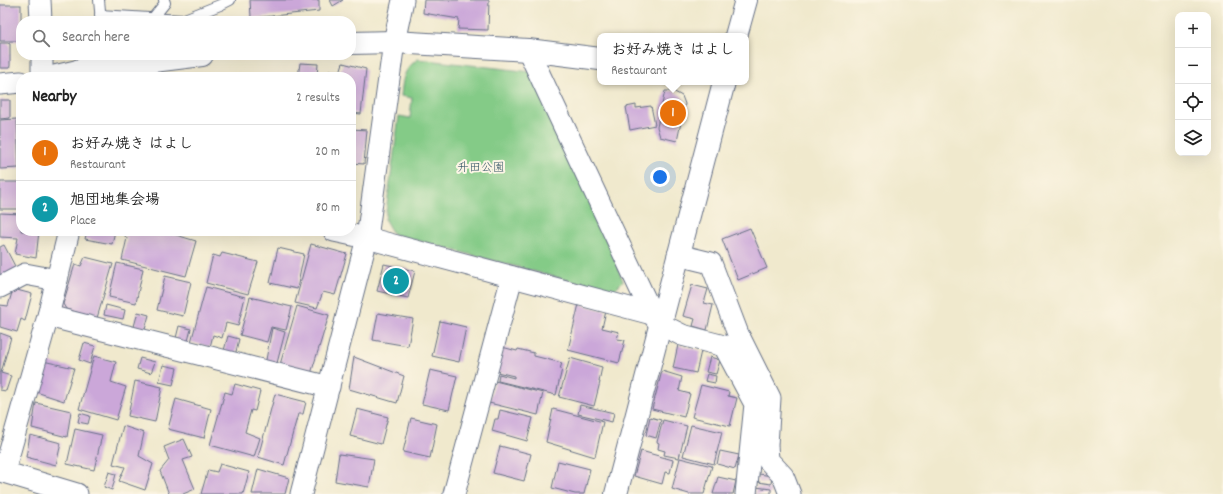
<!DOCTYPE html>
<meta charset="utf-8">
<style>
body{margin:0;font-family:Dekko,"Klee One",sans-serif;background:#f2f2f2;color:#222}
.controls{position:absolute;right:12px;top:12px;display:grid;overflow:hidden;border-radius:8px;box-shadow:0 4px 16px #0002}
.controls button{width:36px;height:36px;display:grid;place-items:center;padding:0;border:0;border-bottom:1px solid #e0e0e0;background:#fff;color:#222;font:20px sans-serif}
.you{position:absolute;left:660px;top:177px;width:14px;height:14px;margin:-10px;border:3px solid #fff;border-radius:50%;background:#1a73e8;box-shadow:0 0 0 6px #1a73e833}
.badge{display:grid;place-items:center;width:26px;height:26px;border-radius:50%;background:#d1495b;color:#fff;font-size:13px;font-weight:700}
.pin{position:absolute;translate:-50% -50%;border:2px solid #fff;box-shadow:0 1px 4px #0006}
.popup{position:absolute;left:597px;top:33px;width:152px;height:52px;box-sizing:border-box;display:grid;place-content:center;border-radius:8px;background:#fff;filter:drop-shadow(0 1px 3px #0005);font-size:13px;white-space:nowrap;color:#767676}
.popup b{font-size:15px;color:#222}
.popup::after{content:'';position:absolute;left:50%;top:100%;margin-left:-8px;border:8px solid transparent;border-top-color:#fff}
.list{margin:0;padding:0;list-style:none}
h2{display:flex;justify-content:space-between;align-items:center;height:52px;margin:0;padding:0 16px;font-size:17px}
h2 small{font-size:13px;font-weight:400;color:#767676}
.list li{display:grid;grid-template-columns:26px 1fr auto;gap:12px;align-items:center;box-sizing:border-box;height:56px;padding:0 16px;border-top:1px solid #e0e0e0}
.list b{display:block;font-size:15px;white-space:nowrap}
.list p{margin:0;font-size:13px;white-space:nowrap;color:#767676}
.list em{font-size:13px;font-style:normal;color:#767676}
.icon{flex:none;width:22px;height:22px;fill:none;stroke:currentColor;stroke-width:2;stroke-linecap:round;stroke-linejoin:round}
.map{position:relative;flex:none;width:1223px;height:494px;overflow:hidden}
.search{position:absolute;background:#fff;box-shadow:0 4px 16px #0002;left:16px;top:16px;width:340px;height:44px;display:flex;align-items:center;gap:10px;box-sizing:border-box;padding:0 14px;border-radius:16px;color:#767676;font-size:15px}
.panel{position:absolute;background:#fff;box-shadow:0 4px 16px #0002;left:16px;top:72px;width:340px;height:164px;border-radius:16px}
.map>svg:first-child{display:block}
</style>
<div class="map">
<svg width="1223" height="494" viewBox="0 0 1223 494">
<rect width="100%" height="100%" fill="#fcf5e5"/>
<filter id="ink" filterUnits="userSpaceOnUse"><feTurbulence type="fractalNoise" baseFrequency=".025" numOctaves="2"/><feDisplacementMap in="SourceGraphic" scale="8" xChannelSelector="R" yChannelSelector="G"/><feConvolveMatrix kernelMatrix="1 2 1 2 8 2 1 2 1" color-interpolation-filters="sRGB"/></filter>
<filter id="wash" filterUnits="userSpaceOnUse"><feTurbulence type="fractalNoise" baseFrequency=".012" numOctaves="4" result="noise"/><feDisplacementMap in="SourceGraphic" scale="16" xChannelSelector="R" yChannelSelector="G"/><feGaussianBlur stdDeviation="0.9" result="paint"/><feColorMatrix in="noise" values="0 0 0 0 0 0 0 0 0 0 0 0 0 0 0 0 0 1.4 0 .05"/><feComposite in="paint" operator="in"/></filter>
<g filter="url(#wash)">
<rect width="100%" height="100%" fill="#f0e9cd"/>
<path fill="#84cb87" stroke="#507d72" d="M418,59L532,72L613,255L623,281L612,292L393,234L385,220L399,116L410,118L412,98L401,96C403,78 403,70 418,59Z"/>
<g id="blocks">
<g fill="#cba7d9">
<path d="M250,0H319V11L253,18L251,16Z"/>
<path d="M330,0H343L333,6Z"/>
<path d="M424,0H489L488,30L458,29L459,19L423,13Z"/>
<rect x="0" y="5" width="21" height="36"/>
<path d="M0,43H8L10,44V66L9,68H0Z"/>
<path d="M300,63L318,64L317,77H298Z"/>
<path d="M343,63L366,69L361,114L351,113V77H329V71L340,72Z"/>
<path d="M212,74V77H195V75Z"/>
<path d="M665,91H673L682,96L685,104L677,141L660,137L657,127Z"/>
<path d="M0,100H10V118L0,119Z"/>
<path d="M636,105V108L651,106L655,125L630,130L626,107Z"/>
<path d="M17,119L19,168L0,169V120Z"/>
<path d="M351,129L367,130L364,164L351,163Z"/>
<rect x="0" y="182" width="21" height="27"/>
<path d="M0,213L21,214V231H39L36,258L15,254L18,238L0,237Z"/>
<path d="M750,228L767,268L738,280L722,239Z"/>
<path d="M87,231H115L112,244L85,239Z"/>
<path d="M127,231H166V232L196,241L186,276L122,260L127,238L125,237Z"/>
<path d="M311,244L347,254L335,295L323,292L317,308L295,303Z"/>
<path d="M4,245L17,270L0,280V247Z"/>
<path d="M278,248L304,254L297,289L270,283Z"/>
<path d="M222,253L258,262L248,294L206,283L213,255L220,257Z"/>
<path d="M85,257L113,264L97,318L66,309L63,304L75,264L81,266Z"/>
<path d="M117,263L143,269L136,303L109,297Z"/>
<path d="M384,264L415,271L408,298L377,291Z"/>
<path d="M165,276L191,282L183,316L157,310Z"/>
<path d="M692,285L708,289L704,303L713,305L707,330L693,326L695,319L683,316Z"/>
<path d="M206,287L245,297L238,326L226,323L222,338L213,335L210,347L191,342Z"/>
<path d="M13,289L32,294L25,321L21,319L17,332L0,327V305L8,306Z"/>
<path d="M250,297L292,307L286,330L271,327L267,342L240,335Z"/>
<path d="M579,304L606,311L602,328L619,332L617,339L625,340L619,363L568,350Z"/>
<path d="M106,305L125,310L123,319L104,315Z"/>
<path d="M297,306L329,315L310,377L279,368Z"/>
<path d="M138,312L149,315L144,333L133,330Z"/>
<path d="M378,313L413,319L408,346L373,340Z"/>
<path d="M440,321L466,327L459,362L432,356Z"/>
<path d="M179,326L191,329L187,345L175,342Z"/>
<path d="M272,328L285,332L276,367L265,365Z"/>
<path d="M0,333L11,337L1,373L11,376L6,391L0,390Z"/>
<path d="M228,336L239,339L235,356L223,354Z"/>
<path d="M84,343L95,346L90,364L79,360Z"/>
<path d="M678,345L701,351L696,373L673,368Z"/>
<path d="M502,347L517,351L518,349L534,353V356L562,363L560,369H562L556,395L498,381L499,374L514,378V376L497,372Z"/>
<path d="M94,356L116,362L111,382L126,387L116,420L79,409Z"/>
<path d="M354,357L404,376L397,403L349,389Z"/>
<path d="M710,357L720,360L716,374L706,372Z"/>
<path d="M140,358L155,362L151,373L137,369Z"/>
<path d="M570,358L602,367L599,382H600L594,406L559,397Z"/>
<path d="M43,361L74,368L64,401L36,392Z"/>
<path d="M163,365L177,368L173,385L159,382Z"/>
<path d="M430,370L457,376L449,410L422,404Z"/>
<path d="M662,371L682,377L679,391L690,394L684,417L652,409Z"/>
<path d="M707,374L716,376L715,383L705,381Z"/>
<path d="M135,381L162,387L155,422L128,416Z"/>
<path d="M495,381L543,393L538,415L489,403Z"/>
<path d="M235,384L260,391L255,411L251,410L245,432L260,438L254,457L210,445L225,392L232,394Z"/>
<path d="M701,385L729,392L728,396L737,398L730,426L692,417Z"/>
<path d="M275,394L306,402L303,414H298L284,465L258,457Z"/>
<path d="M176,399L211,409L204,438L168,429Z"/>
<path d="M36,403L71,411L67,437L32,428Z"/>
<path d="M580,405L614,413L612,422L578,414Z"/>
<path d="M357,409L388,417L381,444L350,436Z"/>
<path d="M553,409L603,422L595,457L546,442Z"/>
<path d="M500,410L533,418L527,441L492,431L495,419H498Z"/>
<path d="M80,413L90,416L88,424L78,422Z"/>
<path d="M650,417L661,420L656,438L646,435Z"/>
<path d="M411,418L437,424L430,458L403,452Z"/>
<path d="M663,420L687,426L679,458L664,455L665,451L658,449L659,443L657,442Z"/>
<path d="M691,425L722,432L714,464L683,456Z"/>
<path d="M123,426L144,433L139,456L153,464L145,490L119,481L125,467L113,464Z"/>
<path d="M75,429L102,435L94,470L67,464Z"/>
<path d="M30,435L61,443L56,465L26,457Z"/>
<path d="M184,439L192,457L183,460L195,489L183,494H169L160,471L169,460L164,447Z"/>
<path d="M500,446L531,454L524,481L493,473Z"/>
<path d="M641,451L673,460L670,473L665,472L662,484L634,476Z"/>
<path d="M720,451L739,455L735,469L717,464Z"/>
<path d="M339,454L374,459L369,487L335,481Z"/>
<path d="M680,458L712,466L704,494H689L672,489Z"/>
<path d="M558,461L590,469L584,494H575L552,488Z"/>
<path d="M220,464L249,472L243,494H201L208,470L217,472Z"/>
<path d="M258,469L289,478L285,494H252Z"/>
<path d="M109,472L116,474L112,490L104,487Z"/>
<path d="M759,474L772,476L771,484L758,482Z"/>
<path d="M718,477L736,481L733,494H713Z"/>
<path d="M756,487L771,489V494H755Z"/>
</g>
</g>
</g>
<g filter="url(#ink)">
<use href="#blocks" fill-opacity="0" stroke="#667085" stroke-width="1"/>
<g fill="none" stroke-linecap="round" stroke-linejoin="round">
<defs>
<g id="lane">
<path d="M99,0L101,21"/>
<path d="M100,15L182,20L220,5L230,0"/>
<path d="M153,18L165,3L164,0"/>
</g>
<g id="street">
<path d="M40,0L41,21"/>
<path d="M528,50L652,314"/>
<path d="M42,55V77"/>
<path d="M50,77L80,70V77"/>
<path d="M0,84L21,82"/>
<path d="M334,231L367,238L652,314L660,324L682,335L724,346L755,404L746,494"/>
<path d="M678,255L711,263L738,334L770,398L767,445L768,460L783,476L790,494"/>
<path d="M0,287L25,274L57,280"/>
<path d="M48,316L329,387"/>
<path d="M0,471L77,494"/>
<path d="M4,472L48,316L69,231"/>
<path d="M301,494L367,238L394,42L403,0"/>
<path d="M454,494L512,277"/>
</g>
<g id="secondary">
<path d="M736,36L746,0"/>
<path d="M351,43L394,42L528,50L600,59"/>
<path d="M80,70L202,55"/>
<path d="M616,494L724,82"/>
</g>
</defs>
<use href="#lane" stroke="#667085" stroke-width="12"/>
<use href="#street" stroke="#667085" stroke-width="23"/>
<use href="#secondary" stroke="#667085" stroke-width="24"/>
<use href="#lane" stroke="#fff" stroke-width="10"/>
<use href="#street" stroke="#fff" stroke-width="21"/>
<use href="#secondary" stroke="#fff" stroke-width="22"/>
</g>
</g>
<g text-anchor="middle" dominant-baseline="central" stroke-width="4" stroke-linejoin="round" paint-order="stroke">
<g font-size="12" fill="#355668" stroke="#fcf5e5">
<text x="481" y="168">升田公園</text>
</g>
</g>
</svg>
<div class="controls">
<button>+</button>
<button>−</button>
<button><svg class="icon" aria-label="locate" viewBox="0 0 24 24"><circle cx="12" cy="12" r="6"/><path d="M12 2v4M12 18v4M2 12h4M18 12h4"/></svg></button>
<button><svg class="icon" aria-label="layers" viewBox="0 0 24 24"><path d="M12 4l9 5-9 5-9-5zM3 14l9 5 9-5"/></svg></button>
</div>
<div class="you"></div>
<div class="pin badge" style="left:673px;top:113px;background:#e8710a">1</div>
<div class="popup"><b>お好み焼き はよし</b>Restaurant</div>
<div class="pin badge" style="left:396px;top:281px;background:#0f9aa8">2</div>
<div class="search"><svg class="icon" aria-label="search" viewBox="0 0 24 24"><circle cx="10" cy="10" r="6"/><path d="M15 15l6 6"/></svg>Search here</div>
<section class="panel">
<h2>Nearby<small>2 results</small></h2>
<ul class="list">
<li><span class="badge" style="background:#e8710a">1</span><div><b>お好み焼き はよし</b><p>Restaurant</p></div><em>20 m</em></li>
<li><span class="badge" style="background:#0f9aa8">2</span><div><b>旭団地集会場</b><p>Place</p></div><em>80 m</em></li>
</ul>
</section>
</div>
